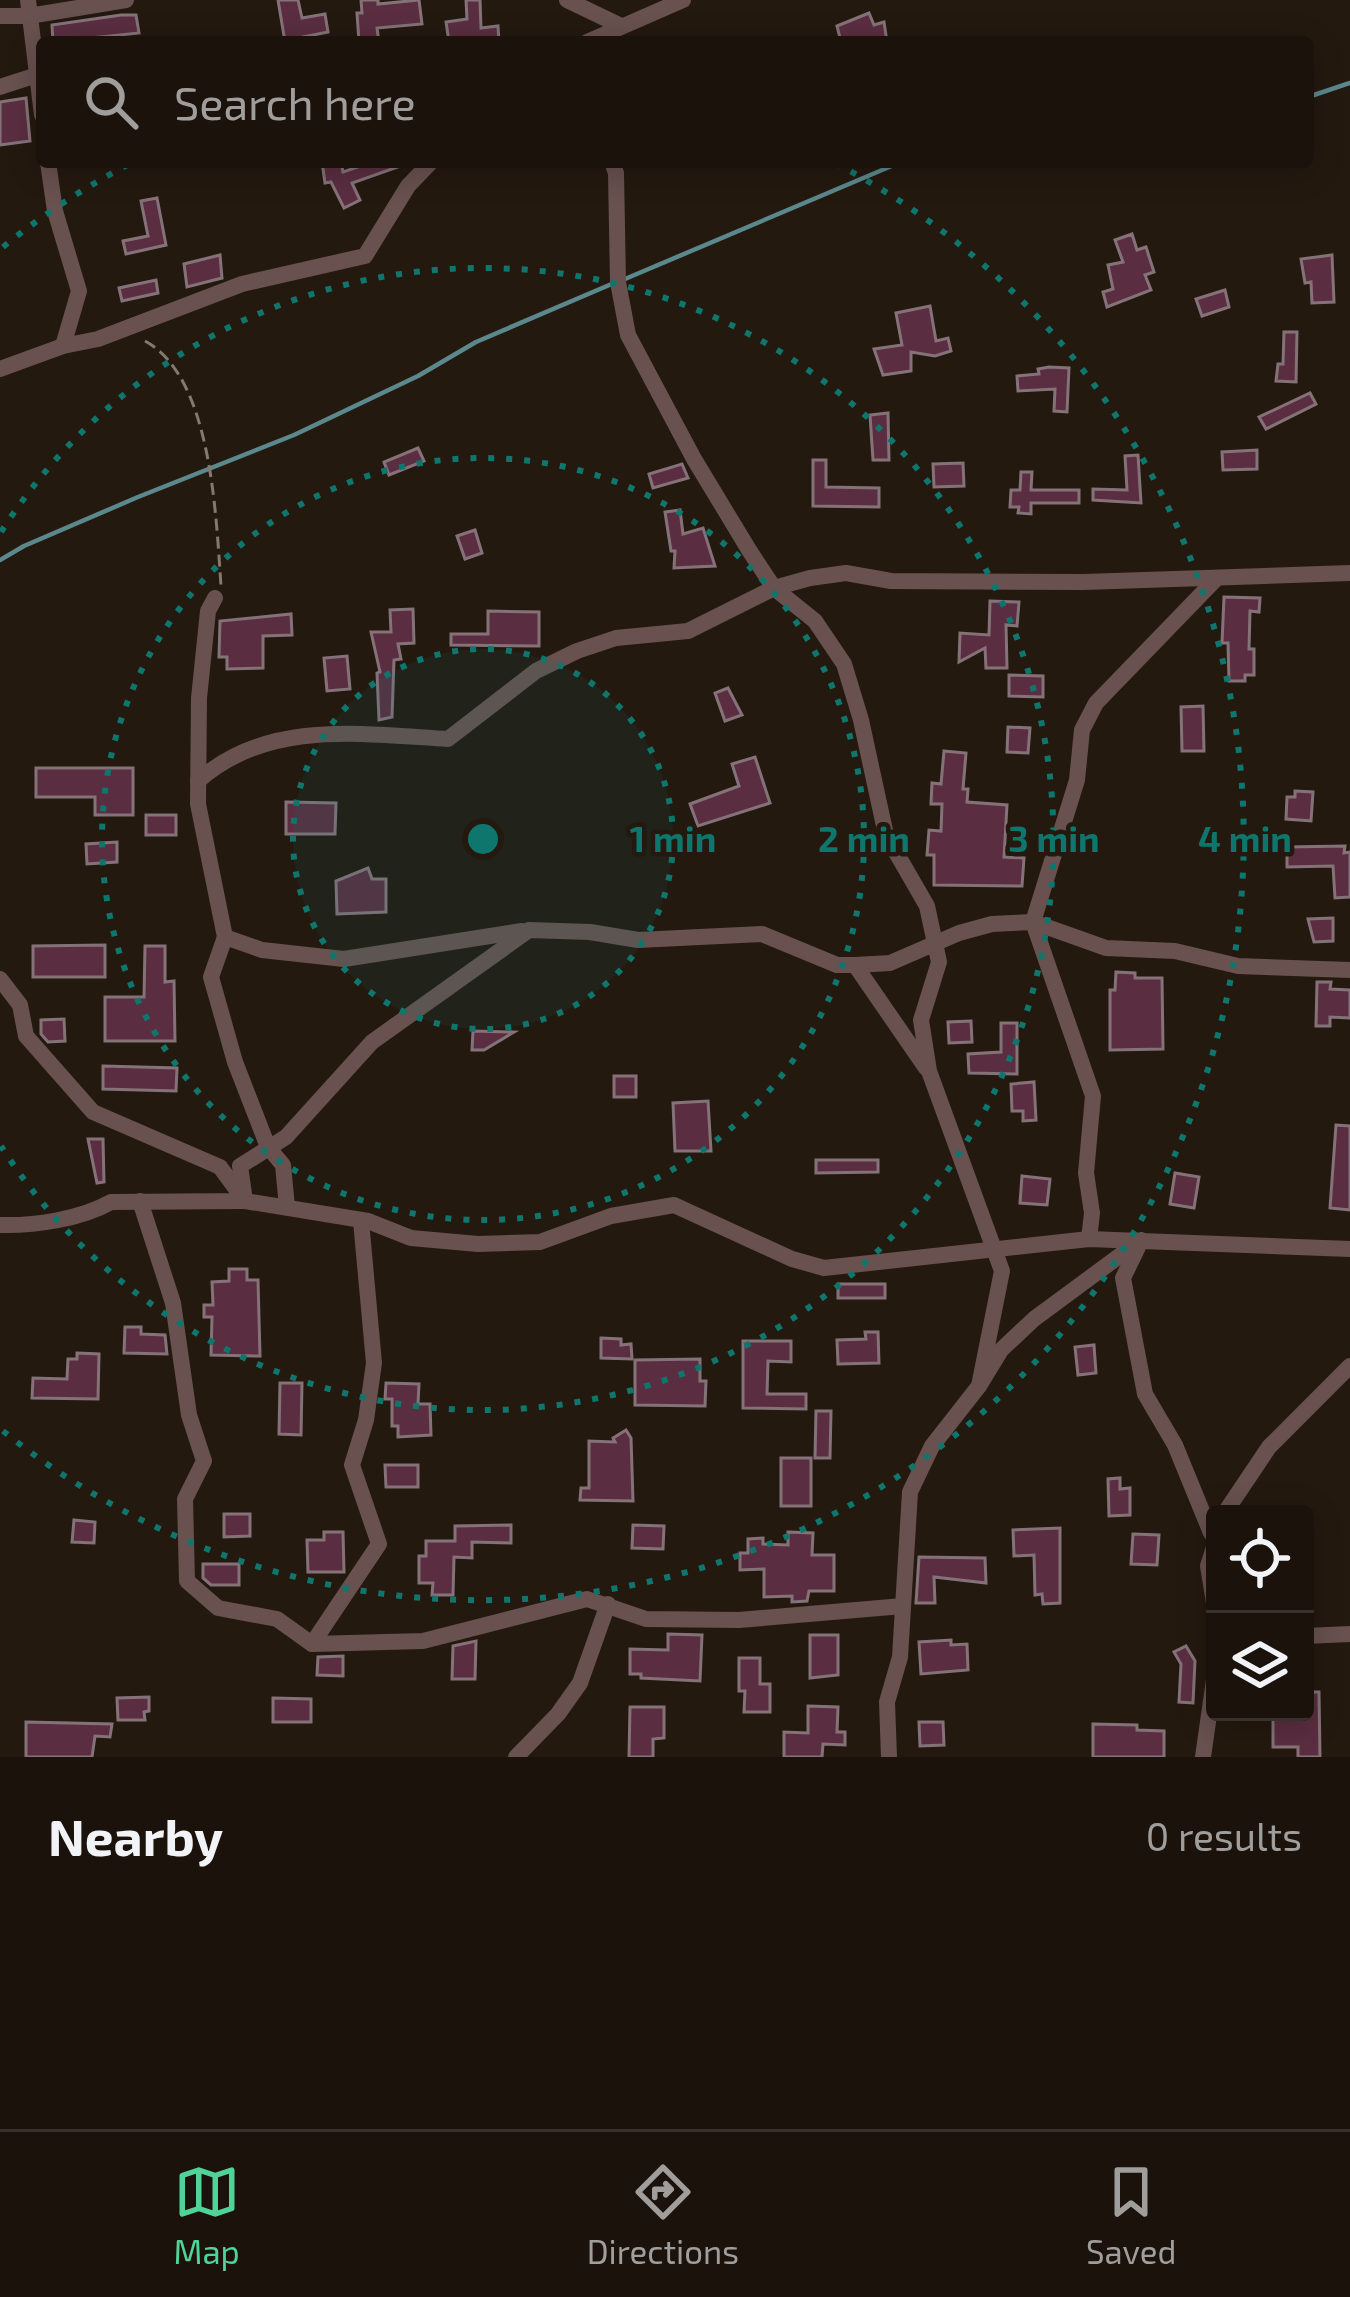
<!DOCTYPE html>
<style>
body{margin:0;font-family:"Exo 2",sans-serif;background:#241c14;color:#f1f3f6}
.controls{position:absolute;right:36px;bottom:36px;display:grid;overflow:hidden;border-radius:12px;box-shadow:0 6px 30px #0003}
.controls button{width:108px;height:108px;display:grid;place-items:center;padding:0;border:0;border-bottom:3px solid #39322c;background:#1b130b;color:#f1f3f6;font:60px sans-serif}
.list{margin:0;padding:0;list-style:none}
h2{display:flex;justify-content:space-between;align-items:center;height:156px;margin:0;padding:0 48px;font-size:51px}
h2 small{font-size:39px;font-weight:400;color:#a09e9d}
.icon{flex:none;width:66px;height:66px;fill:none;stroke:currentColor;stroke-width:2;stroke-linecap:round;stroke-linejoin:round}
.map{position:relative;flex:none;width:1350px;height:1757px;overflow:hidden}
.search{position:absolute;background:#1b130b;box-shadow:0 6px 30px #0003;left:36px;right:36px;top:36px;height:132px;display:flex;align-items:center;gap:30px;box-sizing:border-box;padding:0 42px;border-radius:12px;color:#a09e9d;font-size:45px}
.sheet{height:372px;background:#1b130b}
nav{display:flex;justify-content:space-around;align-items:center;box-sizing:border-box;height:168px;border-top:3px solid #39322c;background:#1b130b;font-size:33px;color:#a09e9d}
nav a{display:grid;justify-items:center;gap:6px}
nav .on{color:#50d398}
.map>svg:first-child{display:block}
</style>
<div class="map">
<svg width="1350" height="1757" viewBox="0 0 1350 1757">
<rect width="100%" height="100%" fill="#24190f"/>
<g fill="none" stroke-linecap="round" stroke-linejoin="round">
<g stroke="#5b888d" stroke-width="4.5">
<path d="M1308,97L1350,83"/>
<path d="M625,279L901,162"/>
<path d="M0,560L24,546L138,497L294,435L418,376L476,342L614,283"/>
</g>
</g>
<g fill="#5a2e40" stroke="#857279" stroke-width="3">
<path d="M278,0H298L302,18L325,14L328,32L303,37V42H285Z"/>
<path d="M361,0H378V4L419,0L422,24L377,28L379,42H359L357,13H362Z"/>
<path d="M466,0H480L481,28L498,26L499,42H449L446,22L467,19Z"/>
<path d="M869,13L874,25L884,22L887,42H841L837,26Z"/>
<path d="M121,15H136L139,33L53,42L52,25Z"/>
<path d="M26,98L30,141L0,145V102Z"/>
<path d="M322,162H341L343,172L372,162L406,164L352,183L360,200L344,208L331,182L325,183Z"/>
<path d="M157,198L166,245L126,254L123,241L148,236L141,201Z"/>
<path d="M1132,234L1137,250L1146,247L1154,272L1145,275L1151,290L1107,307L1103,292L1113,289L1108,265L1123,262L1115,240Z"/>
<path d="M220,255L222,278L187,287L184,264Z"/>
<path d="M1332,255L1334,302L1312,303L1311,282L1305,283L1301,259Z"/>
<path d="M156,280L158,293L122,301L119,288Z"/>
<path d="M1225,290L1229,307L1202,316L1196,299Z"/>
<path d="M930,306L936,341L948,338L951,351L935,356L911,352V371L883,375L874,349L902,345L896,313Z"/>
<path d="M1284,332H1297L1296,382L1276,381L1278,364H1283Z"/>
<path d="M1049,367L1069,368L1067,412L1054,411L1055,389L1018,391L1017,376L1039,374L1038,369Z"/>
<path d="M1310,393L1316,404L1266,429L1259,417Z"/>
<path d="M888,413L889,460H873L870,415Z"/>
<path d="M418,448L424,461L389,475L384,462Z"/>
<path d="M1257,450V469L1223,470L1222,452Z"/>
<path d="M1138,455L1141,503L1093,500V489L1127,490L1125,456Z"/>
<path d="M813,460H826V487L879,488V507L813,506Z"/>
<path d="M963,463L964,486L934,487L933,464Z"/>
<path d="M682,464L688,478L653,488L649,474Z"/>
<path d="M1021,472H1032L1031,490H1079V503H1031V514L1018,513L1019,507H1010L1011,490H1020Z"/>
<path d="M680,510L683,534L703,528L715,566L674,568L675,551H671L665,512Z"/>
<path d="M475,530L482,553L465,559L457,536Z"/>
<path d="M1224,597L1260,598L1259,612L1250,611L1249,649H1254V675H1245V681H1229L1228,643H1222Z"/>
<path d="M990,601L1019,602L1017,626L1006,625L1007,668H986L985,648L959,662L960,633L989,635Z"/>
<path d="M413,609L414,643L398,644L401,659L394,660L392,717L379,720L377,673L380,672L371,632H391L390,610Z"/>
<path d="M488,611L539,612V646L451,645V634H488Z"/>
<path d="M291,614L292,635L263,636V668L227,669V657H219L220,621Z"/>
<path d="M347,656L350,689L327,691L324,658Z"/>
<path d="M1009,675L1043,676V697L1009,696Z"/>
<path d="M728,688L742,715L725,721L715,693Z"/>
<path d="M1203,706L1204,751H1182L1181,707Z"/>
<path d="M1008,727L1030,728L1028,753L1007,752Z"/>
<path d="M944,751L966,753L963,789H968L967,802L1007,805L1004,857L1024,858L1022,886L934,885V855H927L929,830L941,831L942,804H931L932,783L941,784Z"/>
<path d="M755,757L770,803L698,826L690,804L739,786L732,764Z"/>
<path d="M36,768H133V815H95V797H36Z"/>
<path d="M1295,791L1313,792L1311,821L1286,819L1287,797H1295Z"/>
<path d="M286,802L336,803L335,834H286Z"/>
<rect x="146" y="815" width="30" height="20"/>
<path d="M117,842V862L87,864L86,844Z"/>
<path d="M1345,846L1344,853L1350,852V897L1335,898L1333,866L1287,867V847Z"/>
<path d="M368,868L372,879H386V912L337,914L336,881Z"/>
<path d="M1333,918V941L1314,942L1308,919Z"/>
<path d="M105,945V977H33V946Z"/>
<path d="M145,946H165V982L174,981L175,1041H105V997H144Z"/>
<path d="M1116,972L1135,973V978H1162L1163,1049L1110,1050V990H1115Z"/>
<path d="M1317,982H1331L1330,989L1350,990V1018L1330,1017V1026H1316Z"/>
<path d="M64,1019L65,1041L48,1042L41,1034V1020Z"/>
<path d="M971,1021L972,1042L949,1043L948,1022Z"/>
<path d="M1001,1023H1017V1074L969,1073L968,1054L1001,1052Z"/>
<path d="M473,1031L514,1032L484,1050H472Z"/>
<path d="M103,1066L177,1068L176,1091L103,1089Z"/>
<rect x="614" y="1076" width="22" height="21"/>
<path d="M1034,1082L1036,1120L1023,1121V1111H1012L1011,1084Z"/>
<path d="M708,1101L711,1151H675L673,1103Z"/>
<path d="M1336,1125L1350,1126V1210L1330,1208Z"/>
<path d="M88,1139H103L104,1182L97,1183Z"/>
<path d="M816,1160H878V1172L816,1173Z"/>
<path d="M1175,1173L1199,1177L1194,1208L1170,1204Z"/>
<path d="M1022,1176L1050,1179L1047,1205L1020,1203Z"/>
<path d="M229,1269H247V1280H258L260,1356L211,1355L212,1317H204V1305H213L212,1282L229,1281Z"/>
<rect x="838" y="1284" width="47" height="14"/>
<path d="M125,1327H141V1334L165,1335L167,1354L124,1353Z"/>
<path d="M865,1332H878L879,1363L838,1364L837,1340L866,1339Z"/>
<path d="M601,1338L621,1339V1345L631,1344L632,1359L601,1358Z"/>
<path d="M743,1341H791V1362L768,1361L767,1394H806V1409L743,1408Z"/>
<path d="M1094,1345L1096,1373L1078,1375L1075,1347Z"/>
<path d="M77,1353L99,1354L98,1399L32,1398L33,1378L67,1379L68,1359H77Z"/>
<path d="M700,1359V1381H706L705,1406L635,1405V1360Z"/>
<path d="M280,1383H302L301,1435L279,1434Z"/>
<path d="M386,1383L419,1384L418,1404H430L431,1435L398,1437V1426H392V1399H385Z"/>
<path d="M816,1411H831L830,1458H815Z"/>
<path d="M626,1430L631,1438L633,1501L580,1500L581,1488H589V1441L615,1442L613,1438Z"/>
<rect x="781" y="1458" width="30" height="48"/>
<path d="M385,1465H418V1487H386Z"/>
<path d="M1120,1478V1489L1130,1488V1515L1109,1516L1108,1479Z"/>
<path d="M224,1514H250V1536L224,1537Z"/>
<path d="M74,1520L95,1522L94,1543L72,1542Z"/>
<path d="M511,1525V1543L472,1542V1558L454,1557L453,1595H432L433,1583H419V1556H426V1541H455V1526Z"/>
<path d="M633,1525L664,1526L663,1549L632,1548Z"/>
<path d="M1060,1528V1603L1043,1604L1042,1594L1035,1595L1034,1555L1014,1556L1013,1530Z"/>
<path d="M324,1532H343L344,1572H308L307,1540H324Z"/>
<path d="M788,1532L813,1533L812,1555H834V1591H809L807,1601L792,1602V1596L764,1597V1569L740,1570V1553H748V1539L763,1538V1544L788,1545Z"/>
<path d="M1133,1534L1159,1535L1157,1565L1131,1564Z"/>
<path d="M919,1557L985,1558L986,1583L934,1577L935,1603H916Z"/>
<path d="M203,1564H239V1585H211L203,1578Z"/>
<path d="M668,1634L702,1635L700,1681L641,1678V1674H630V1649L668,1650Z"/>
<path d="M810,1635H838V1675L810,1678Z"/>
<path d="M951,1640V1645L967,1644L968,1670L921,1674L919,1642Z"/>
<path d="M476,1641L475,1679H452L453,1646Z"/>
<path d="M1186,1646L1195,1661L1193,1703L1179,1702L1181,1664L1174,1652Z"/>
<path d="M343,1656V1676L317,1675L318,1657Z"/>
<path d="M739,1658H760V1684H770V1712H744L745,1691H739Z"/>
<path d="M1305,1692H1319L1320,1757H1298V1747H1273V1712H1305Z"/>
<path d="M149,1697V1711L144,1712L145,1720H118L117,1698Z"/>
<path d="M273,1698L311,1699V1722H273Z"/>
<path d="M808,1706L838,1707L837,1732H845V1745L823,1744L822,1757H784V1732L808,1733Z"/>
<path d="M630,1707H664V1738L653,1739V1757H629Z"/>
<path d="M26,1722L112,1724L110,1737L95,1736L92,1757H26Z"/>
<path d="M919,1722H943L944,1745L920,1746Z"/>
<path d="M1093,1724L1137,1725V1730L1164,1731V1757H1093Z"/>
</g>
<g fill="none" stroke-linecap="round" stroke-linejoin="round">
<path stroke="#827970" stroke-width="3" stroke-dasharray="12 6" stroke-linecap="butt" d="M145,341C212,377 216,517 221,586"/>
<g stroke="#68514f" stroke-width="16">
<path d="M28,0L42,115"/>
<path d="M567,0L619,25"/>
<path d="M0,16H29L126,0"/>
<path d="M587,42L683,0"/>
<path d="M0,87L37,75"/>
<path d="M48,162L55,211L79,291L63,346"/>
<path d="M612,162L616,173L618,282L628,335L694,459L749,550L774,588L815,621L844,664L861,720L886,835L927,906L939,962L921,1020L929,1071L1002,1271L979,1386"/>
<path d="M0,369L63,346L98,339L242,284L365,256L408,186L431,162"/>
<path d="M215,598L208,611L199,698L198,804L225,937L262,950L344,959L522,931"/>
<path d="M198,781C267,719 363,734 448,739L536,671L577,651L616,638L688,631L774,588L810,578L846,573L891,581L1084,582L1350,573"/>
<path d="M225,937L211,977L235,1062L268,1147L283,1165L287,1207"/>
<path d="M855,965L926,1068"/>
<path d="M0,979L20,1005L26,1036L93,1112L220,1167L245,1201L368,1221L411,1238L478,1244L540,1242L611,1216L674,1205L792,1259L824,1268L1089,1239L1350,1249"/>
<path d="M140,1201L173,1303L189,1415L204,1461L185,1499L187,1581L218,1608L277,1619L312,1644L423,1641L587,1599L646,1619L739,1620L903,1606"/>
<path d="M0,1225C35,1226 81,1219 111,1202L245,1201L240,1166L286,1137L372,1042L529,930L590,932L638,940L762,934L837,965H855L890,963L959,933L992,924L1033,922L1106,948L1175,951L1238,966L1350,970"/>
<path d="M1089,1239L1092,1213L1086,1173L1093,1096L1033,922L1077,780L1082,730L1096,703L1216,579"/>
<path d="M1138,1247L1123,1278L1145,1394L1175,1445L1211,1533"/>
<path d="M1224,1514L1269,1447L1350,1366"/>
<path d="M1215,1544L1208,1566L1215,1609"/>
<path d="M1305,1636L1350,1634"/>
<path d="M312,1644L379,1544L352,1465L366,1420L374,1363L361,1221"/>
<path d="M516,1757L558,1714L580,1683L608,1604"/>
<path d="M889,1757L887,1702L900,1657L910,1492L932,1446L979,1386L1001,1350L1034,1319L1141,1240"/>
<path d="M1203,1757L1215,1673"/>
</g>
</g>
<circle cx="483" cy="839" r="190" fill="#0f766e" fill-opacity=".12"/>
<g fill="none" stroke="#0f766e" stroke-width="6" stroke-dasharray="6 12">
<circle cx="483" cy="839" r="190"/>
<circle cx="483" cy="839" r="381"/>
<path d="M1 532A571 571 0 1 1 1 1146"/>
<path d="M3 247A762 762 0 0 1 131 163M835 163A762 762 0 1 1 3 1431"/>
</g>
<circle cx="483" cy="839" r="18" fill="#0f766e" stroke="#24190f" stroke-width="6"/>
<g font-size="36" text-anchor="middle" font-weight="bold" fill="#0f766e" stroke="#24190f" stroke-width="9" stroke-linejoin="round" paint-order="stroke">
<text x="673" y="852">1 min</text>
<text x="864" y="852">2 min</text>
<text x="1054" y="852">3 min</text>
<text x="1245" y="852">4 min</text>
</g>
</svg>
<div class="controls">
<button><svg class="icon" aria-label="locate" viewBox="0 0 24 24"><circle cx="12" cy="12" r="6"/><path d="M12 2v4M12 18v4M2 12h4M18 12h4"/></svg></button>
<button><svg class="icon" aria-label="layers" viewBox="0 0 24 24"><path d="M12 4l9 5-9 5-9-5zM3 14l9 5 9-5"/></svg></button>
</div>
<div class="search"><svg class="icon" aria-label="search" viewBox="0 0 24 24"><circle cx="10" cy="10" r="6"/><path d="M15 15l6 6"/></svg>Search here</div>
</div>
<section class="sheet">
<h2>Nearby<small>0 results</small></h2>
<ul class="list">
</ul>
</section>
<nav>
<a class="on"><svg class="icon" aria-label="map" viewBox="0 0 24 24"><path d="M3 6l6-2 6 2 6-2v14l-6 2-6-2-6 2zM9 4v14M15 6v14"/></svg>Map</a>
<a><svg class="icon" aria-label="directions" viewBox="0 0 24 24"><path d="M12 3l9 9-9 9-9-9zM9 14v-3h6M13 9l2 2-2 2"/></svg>Directions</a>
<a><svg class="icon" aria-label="saved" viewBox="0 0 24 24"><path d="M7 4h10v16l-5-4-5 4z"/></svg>Saved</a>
</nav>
